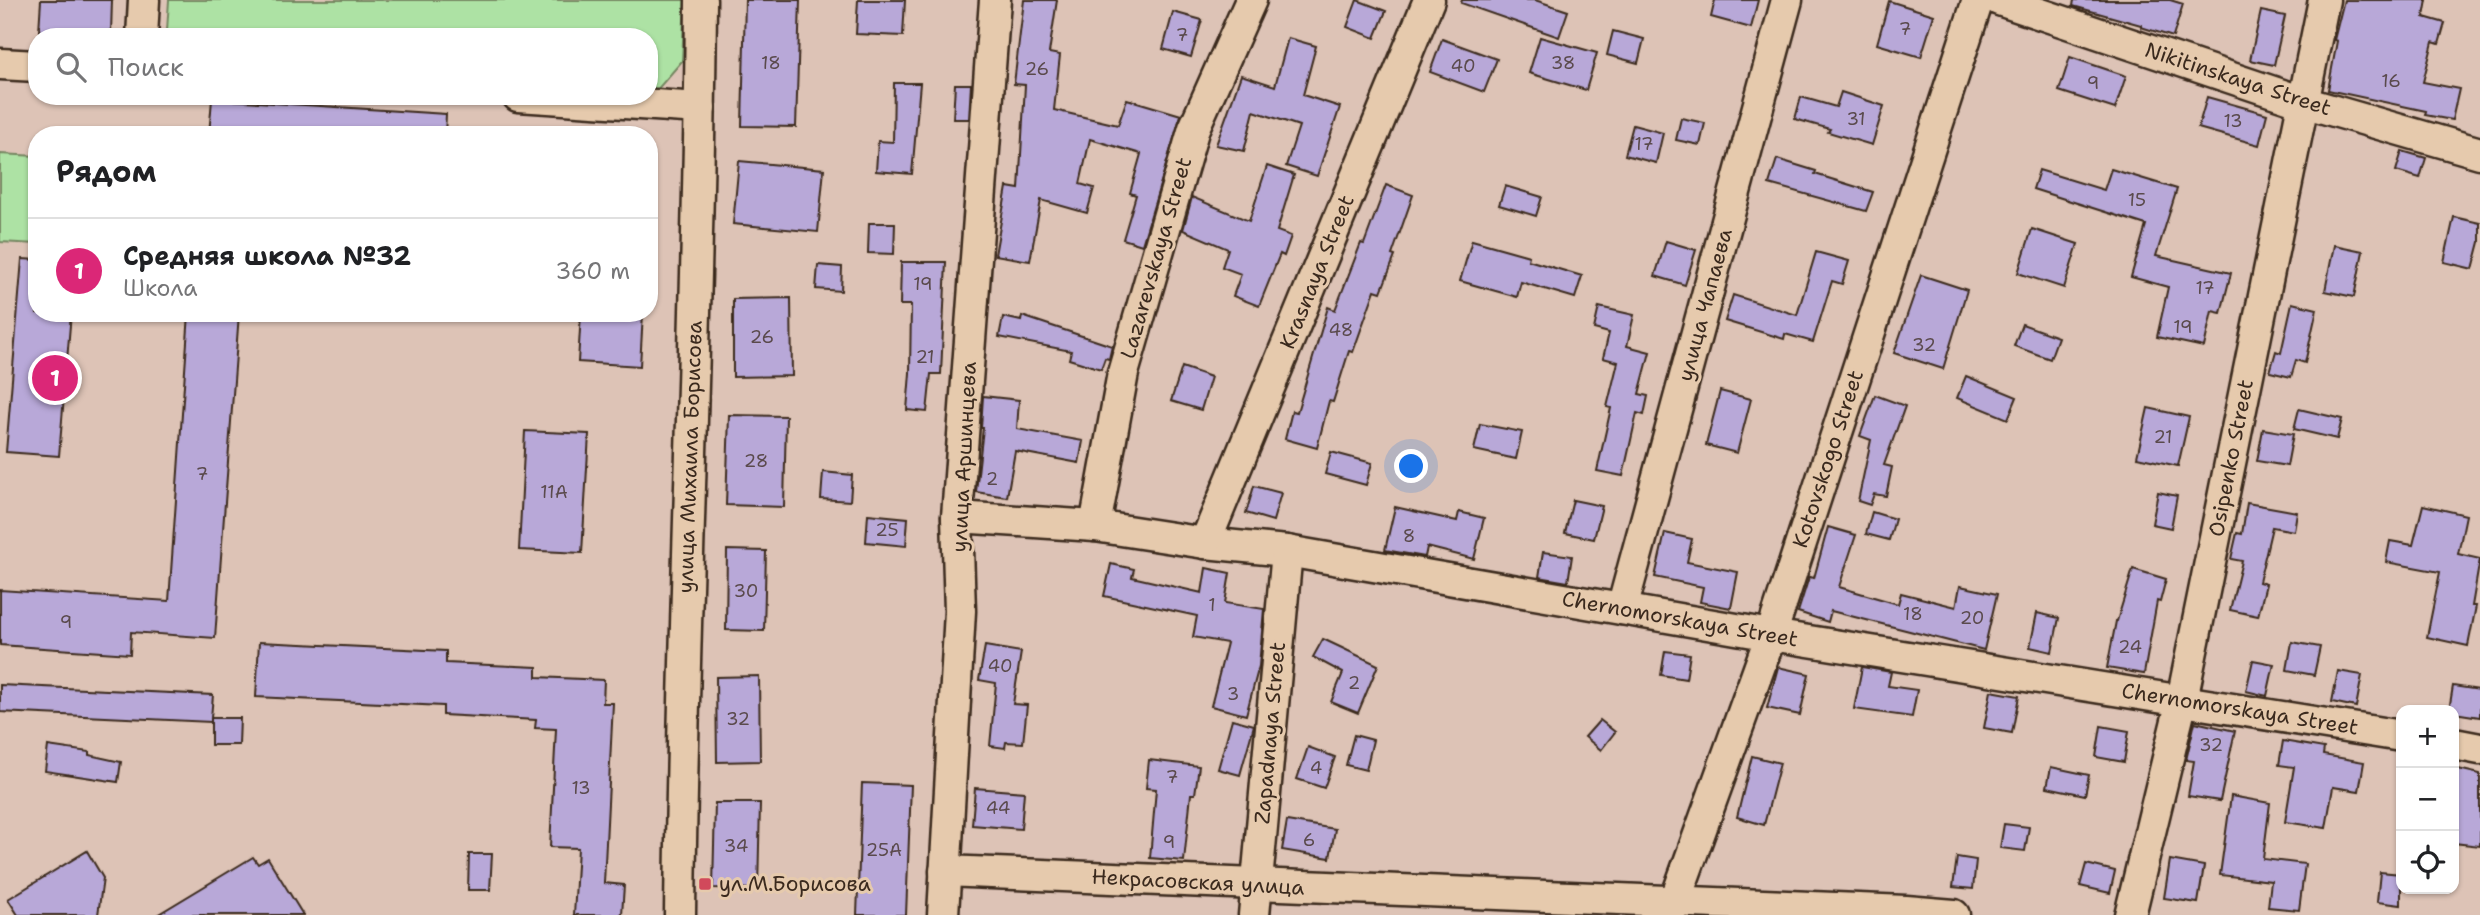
<!DOCTYPE html>
<html lang="ru">
<meta charset="utf-8">
<style>
body{margin:0;font-family:"Shantell Sans",sans-serif;background:#f6f6f6;color:#202124}
.controls{position:absolute;right:21px;bottom:21px;display:grid;overflow:hidden;border-radius:14px;box-shadow:0 2px 5px #0004}
.controls button{width:63px;height:63px;display:grid;place-items:center;padding:0;border:0;border-bottom:2px solid #e0e0e0;background:#fff;color:#202124;font:35px sans-serif}
.you{position:absolute;left:1412px;top:467px;width:24px;height:24px;margin:-18px;border:5px solid #fff;border-radius:50%;background:#1a73e8;box-shadow:0 0 0 10px #1a73e833}
.badge{display:grid;place-items:center;width:46px;height:46px;border-radius:50%;background:#db2777;color:#fff;font-size:23px;font-weight:700}
.pin{position:absolute;translate:-50% -50%;border:4px solid #fff;box-shadow:0 2px 7px #0006}
.list{margin:0;padding:0;list-style:none}
h2{display:flex;justify-content:space-between;align-items:center;height:91px;margin:0;padding:0 28px;font-size:30px}
h2 small{font-size:23px;font-weight:400;color:#757577}
.list li{display:grid;grid-template-columns:46px 1fr auto;gap:21px;align-items:center;box-sizing:border-box;height:105px;padding:0 28px;border-top:2px solid #e0e0e0}
.list b{display:block;font-size:26px;white-space:nowrap}
.list p{margin:0;font-size:23px;white-space:nowrap;color:#757577}
.list em{font-size:23px;font-style:normal;color:#757577}
.icon{flex:none;width:38px;height:38px;fill:none;stroke:currentColor;stroke-width:2;stroke-linecap:round;stroke-linejoin:round}
.map{position:relative;flex:none;width:2480px;height:915px;overflow:hidden}
.search{position:absolute;background:#fff;box-shadow:0 2px 5px #0004;left:28px;top:28px;width:630px;height:77px;display:flex;align-items:center;gap:18px;box-sizing:border-box;padding:0 24px;border-radius:28px;color:#757577;font-size:26px}
.panel{position:absolute;background:#fff;box-shadow:0 2px 5px #0004;left:28px;top:126px;width:630px;height:196px;border-radius:28px}
.map>svg:first-child{display:block}
</style>
<div class="map">
<svg width="2480" height="915" viewBox="0 0 2480 915">
<rect width="100%" height="100%" fill="#ddc3b6"/>
<filter id="ink" filterUnits="userSpaceOnUse"><feTurbulence type="fractalNoise" baseFrequency=".0143" numOctaves="2"/><feDisplacementMap in="SourceGraphic" scale="14" xChannelSelector="R" yChannelSelector="G"/><feConvolveMatrix kernelMatrix="1 2 1 2 8 2 1 2 1" color-interpolation-filters="sRGB"/></filter>
<g filter="url(#ink)">
<g fill="#ade2a4" stroke="#748661" stroke-width="2">
<path d="M169,0H685L682,61L656,91L649,90V37H174L167,31Z"/>
<path d="M0,154L37,156V244L0,242Z"/>
</g>
<g fill="#b8a8d8" stroke="#3b2a1e" stroke-width="2">
<path d="M41,0H112L111,33L39,31Z"/>
<path d="M745,0H800L796,127L742,126Z"/>
<path d="M858,0H905L903,36L856,34Z"/>
<path d="M1024,0H1057L1049,53L1060,55L1054,110L1118,125L1127,99L1181,115L1142,245L1123,239L1136,195L1130,193L1141,154L1090,139L1080,184L1094,188L1087,213L1041,200L1030,261L995,255L1007,187L1019,189L1025,85L1014,84Z"/>
<path d="M1357,0L1386,11L1375,38L1347,27Z"/>
<path d="M1462,0H1535L1568,11L1559,37L1461,3Z"/>
<path d="M1715,0H1758L1751,28L1711,17Z"/>
<path d="M2074,0H2170L2183,4L2173,37L2141,27V25L2073,6Z"/>
<path d="M2344,0H2427L2424,17L2445,23L2439,44L2433,42L2423,82L2459,89L2452,120L2425,115L2426,111L2328,90L2337,41L2334,40Z"/>
<path d="M1889,1L1934,15L1921,57L1877,44Z"/>
<path d="M2261,11L2285,16L2274,65L2250,60Z"/>
<path d="M1173,12L1202,20L1191,57L1163,49Z"/>
<path d="M1613,31L1644,39L1638,63L1607,55Z"/>
<path d="M1540,37L1597,53L1586,90L1529,73Z"/>
<path d="M1288,38L1316,46L1303,95L1340,107L1317,176L1286,166L1299,126L1254,111L1244,151L1216,145L1241,75L1275,86Z"/>
<path d="M1442,39L1497,59L1484,92L1430,72Z"/>
<path d="M2070,57L2126,76L2115,109L2059,91Z"/>
<path d="M894,83H920L912,174L876,171L878,141L893,142Z"/>
<path d="M955,84H971L969,119H953Z"/>
<path d="M1841,92L1884,106L1872,145L1828,132L1830,129L1795,119L1801,97L1836,107Z"/>
<path d="M2207,97L2267,114L2259,145L2198,128Z"/>
<path d="M212,99L446,114L445,135H209Z"/>
<path d="M1681,118L1705,123L1700,145L1676,140Z"/>
<path d="M1633,125L1663,133L1656,163L1625,155Z"/>
<path d="M2402,151L2426,158L2420,178L2396,171Z"/>
<path d="M1777,159L1816,171L1815,174L1873,192L1866,211L1769,184Z"/>
<path d="M739,161L824,169L818,232L733,224Z"/>
<path d="M1267,166L1294,175L1277,231L1291,236L1284,256L1280,254L1259,306L1233,296L1241,274L1222,267L1228,249L1183,230L1192,197L1249,221Z"/>
<path d="M2111,169L2177,189L2156,256L2231,273L2221,313L2212,311L2204,347L2157,337L2168,287L2131,277L2146,225L2033,189L2039,170L2104,190Z"/>
<path d="M1386,185L1413,195L1392,255L1395,256L1381,292L1375,290L1353,352L1349,351L1333,402L1329,401L1317,448L1285,439L1292,411L1297,412L1328,307L1335,310L1361,243L1364,244Z"/>
<path d="M1505,186L1542,197L1536,216L1499,205Z"/>
<path d="M2454,217L2480,223V242L2473,269L2444,262Z"/>
<path d="M869,223H895L894,254L868,253Z"/>
<path d="M2032,229L2078,244L2064,288L2018,273Z"/>
<path d="M1472,240L1529,256L1528,260L1582,276L1575,298L1521,282L1517,297L1460,281Z"/>
<path d="M1666,241L1696,250L1685,285L1655,276Z"/>
<path d="M2334,245L2363,251L2354,297L2325,291Z"/>
<path d="M1816,252L1849,261L1842,284L1832,281L1813,342L1785,334L1784,339L1725,321L1733,295L1797,315Z"/>
<path d="M22,259L37,260V313H71L59,456L6,452Z"/>
<path d="M901,262H946L941,374H931L927,412L907,410L910,373L911,305H900Z"/>
<path d="M818,265L842,267L841,291L816,289Z"/>
<path d="M1921,275L1967,290L1943,369L1894,353Z"/>
<path d="M791,298L792,376L733,377V299Z"/>
<path d="M2292,303L2317,309L2305,363L2296,360L2291,377L2270,372L2276,351L2281,353Z"/>
<path d="M1599,307L1634,315L1627,346L1650,352L1639,394L1648,396L1644,415L1637,413L1623,476L1597,471L1611,408L1607,407L1618,362L1603,358L1609,333L1594,329Z"/>
<path d="M189,313H239L215,638L131,632L130,654L0,645V590L169,601Z"/>
<path d="M581,313H643L640,366L578,362Z"/>
<path d="M1022,316L1112,346L1109,359L1105,358L1101,369L1069,359L1071,351L999,337L1003,317L1021,321Z"/>
<path d="M2022,324L2058,337L2050,359L2014,346Z"/>
<path d="M1182,367L1211,377L1201,410L1171,401Z"/>
<path d="M1966,376L2017,397L2008,419L1957,398Z"/>
<path d="M1720,391L1751,399L1737,453L1706,445Z"/>
<path d="M1875,395L1905,406L1884,465L1892,467L1886,496L1874,494L1870,505L1858,501L1871,440L1860,436Z"/>
<path d="M983,396L1019,400L1017,429L1083,441L1079,463L1015,451L1007,497L976,492L983,428H981Z"/>
<path d="M2148,408L2189,417L2178,466L2137,457Z"/>
<path d="M2299,409L2342,419L2337,439L2294,429Z"/>
<path d="M729,415L786,416L784,507L726,505Z"/>
<path d="M1480,424L1522,432L1516,459L1474,450Z"/>
<path d="M2263,429L2293,434L2287,466L2257,461Z"/>
<path d="M525,431L589,434L582,553L519,550Z"/>
<path d="M1331,452L1372,463L1366,485L1325,474Z"/>
<path d="M823,472L852,475L850,501L821,499Z"/>
<path d="M1254,486L1281,493L1273,521L1246,513Z"/>
<path d="M2158,492L2177,496L2171,528L2152,524Z"/>
<path d="M1573,500L1602,506L1594,539L1565,533Z"/>
<path d="M2247,503L2297,512L2294,531L2272,527L2259,582L2266,584L2258,616L2230,610L2242,561L2231,559L2237,533L2242,534Z"/>
<path d="M2423,505L2466,515L2458,554L2480,559L2472,606H2476L2468,646L2427,637L2440,572L2386,562L2390,541L2413,545Z"/>
<path d="M1395,507L1457,521L1459,512L1484,518L1474,559L1427,547L1425,557L1385,550Z"/>
<path d="M1872,512L1895,519L1889,540L1866,534Z"/>
<path d="M868,514L908,518L906,546L866,542Z"/>
<path d="M1828,527L1856,535L1839,587L1898,604L1901,593L1956,607L1960,586L1997,594L1984,650L1831,611L1828,622L1798,612L1809,577L1814,578Z"/>
<path d="M1665,533L1692,539L1687,562L1738,572L1731,608L1700,602L1703,587L1655,577Z"/>
<path d="M727,550L766,551L764,631L726,630Z"/>
<path d="M1543,552L1572,556L1568,582L1539,577Z"/>
<path d="M1111,564L1134,569L1132,577L1202,593L1206,568L1230,573L1225,603L1264,609L1259,666L1246,715L1211,706L1227,643L1193,637L1197,616L1104,596Z"/>
<path d="M2133,569L2166,579L2160,602L2157,601L2144,674L2107,668L2116,621H2117Z"/>
<path d="M2037,613L2059,618L2052,652L2030,647Z"/>
<path d="M1323,639L1378,665L1358,713L1331,702L1343,673L1313,657Z"/>
<path d="M259,642L446,651V663L537,667V677L604,680L603,703H613L604,883L624,885L622,915H574L578,848L550,847L556,729L535,728L536,720L443,715V706L256,697Z"/>
<path d="M2292,642L2320,647L2314,675L2287,670Z"/>
<path d="M985,646L1021,652L1013,704L1027,705L1023,743L1006,742L1005,748L990,746L996,683L979,680Z"/>
<path d="M1665,651L1690,654L1686,679L1661,675Z"/>
<path d="M2253,660L2274,664L2267,696L2246,691Z"/>
<path d="M1778,667L1809,674L1800,715L1767,708Z"/>
<path d="M1862,667L1891,672L1888,686L1917,690L1912,717L1854,709Z"/>
<path d="M2338,671L2362,675L2356,707L2332,702Z"/>
<path d="M759,676L760,761L717,762L716,677Z"/>
<path d="M0,685L213,695L211,718H240L239,745H211V719V722L0,712Z"/>
<path d="M2453,686L2480,690V717L2454,713V710H2449Z"/>
<path d="M1991,691L2019,696L2012,733L1984,728Z"/>
<path d="M1232,719L1254,725L1240,775L1218,769Z"/>
<path d="M1600,720L1615,732L1601,750L1585,737Z"/>
<path d="M2195,722L2235,731L2220,801L2188,796L2194,761L2186,760Z"/>
<path d="M2101,726L2129,731L2124,762L2096,757Z"/>
<path d="M1354,735L1373,740L1366,770L1346,765Z"/>
<path d="M2283,741L2324,748L2323,755L2364,762L2359,791L2333,787L2326,828L2285,822L2294,767L2279,765Z"/>
<path d="M48,746L89,752V755L121,762L118,782L45,771Z"/>
<path d="M1308,747L1335,757L1324,788L1297,779Z"/>
<path d="M1752,756L1780,763L1764,825L1737,817Z"/>
<path d="M1149,760L1199,766L1195,794H1191L1184,861L1150,858L1156,789L1146,788Z"/>
<path d="M2051,767L2089,775L2085,795L2047,787Z"/>
<path d="M2454,768L2480,774V846L2454,843Z"/>
<path d="M862,783L911,785L906,915H857Z"/>
<path d="M975,788L1024,792L1021,829L972,825Z"/>
<path d="M2231,796L2270,803L2263,859L2305,864L2299,910L2268,907L2271,881L2220,875Z"/>
<path d="M715,803H760L758,889L713,888Z"/>
<path d="M1287,821L1335,829L1330,858L1282,850Z"/>
<path d="M2004,824L2029,827L2025,851L2000,848Z"/>
<path d="M87,851L103,878L98,915H18L8,899Z"/>
<path d="M469,854H492L490,890H468Z"/>
<path d="M253,857L258,864L268,858L303,915H157Z"/>
<path d="M1957,857L1976,860L1973,889L1953,887Z"/>
<path d="M2170,860L2204,866L2198,903L2164,898Z"/>
<path d="M2086,864L2115,871L2110,893L2080,886Z"/>
<path d="M2380,872L2401,874V905L2377,902Z"/>
</g>
<g fill="none" stroke-linecap="round" stroke-linejoin="round">
<defs>
<g id="minor">
<path d="M1999,0L2303,102L2480,153"/>
<path d="M142,37L144,0"/>
<path d="M0,64L37,66"/>
<path d="M518,96L700,108"/>
<path d="M957,517L1095,526L1205,543L1287,551L1771,635L2401,736"/>
<path d="M1095,526L1123,373L1194,128L1251,0"/>
<path d="M1205,543L1429,0"/>
<path d="M1622,609L1787,0"/>
<path d="M2454,744L2480,749"/>
<path d="M945,871L1906,911L1954,915"/>
<path d="M680,915C683,610 699,305 701,0"/>
<path d="M943,915L960,611L957,517L995,0"/>
<path d="M1254,915L1287,551"/>
<path d="M1670,915L1771,635L1978,0"/>
<path d="M2130,915L2182,700L2324,0"/>
</g>
</defs>
<use href="#minor" stroke="#3b2a1e" stroke-width="35"/>
<use href="#minor" stroke="#e6caad" stroke-width="30"/>
</g>
</g>
<rect fill="#d1495b" stroke="#e6caad" stroke-width="2.5" x="698" y="877" width="14" height="14" rx="3.5"/>
<g text-anchor="middle" dominant-baseline="central" stroke-width="6" stroke-linejoin="round" paint-order="stroke">
<g font-size="18" fill="#5a4a4c">
<text x="1905" y="29">7</text>
<text x="1182" y="35">7</text>
<text x="771" y="63">18</text>
<text x="1563" y="63">38</text>
<text x="1463" y="66">40</text>
<text x="1037" y="69">26</text>
<text x="2391" y="81">16</text>
<text x="2093" y="83">9</text>
<text x="1856" y="119">31</text>
<text x="2233" y="121">13</text>
<text x="1644" y="144">17</text>
<text x="2137" y="200">15</text>
<text x="923" y="284">19</text>
<text x="2205" y="288">17</text>
<text x="2183" y="327">19</text>
<text x="1341" y="330">48</text>
<text x="762" y="337">26</text>
<text x="1924" y="345">32</text>
<text x="925" y="357">21</text>
<text x="2163" y="437">21</text>
<text x="756" y="461">28</text>
<text x="202" y="474">7</text>
<text x="992" y="479">2</text>
<text x="554" y="492">11А</text>
<text x="887" y="530">25</text>
<text x="1409" y="536">8</text>
<text x="746" y="591">30</text>
<text x="1212" y="605">1</text>
<text x="1913" y="614">18</text>
<text x="1972" y="618">20</text>
<text x="66" y="622">9</text>
<text x="2130" y="647">24</text>
<text x="1000" y="666">40</text>
<text x="1354" y="683">2</text>
<text x="1233" y="694">3</text>
<text x="738" y="719">32</text>
<text x="2211" y="745">32</text>
<text x="1316" y="768">4</text>
<text x="1172" y="777">7</text>
<text x="581" y="788">13</text>
<text x="998" y="808">44</text>
<text x="1309" y="840">6</text>
<text x="1169" y="842">9</text>
<text x="736" y="846">34</text>
<text x="884" y="850">25А</text>
</g>
<g font-size="21" fill="#3b2a1e" stroke="#e6caad">
<text transform="translate(2238 79) rotate(18)">Nikitinskaya Street</text>
<text transform="translate(1156 258) rotate(-74)">Lazarevskaya Street</text>
<text transform="translate(1317 272) rotate(-68)">Krasnaya Street</text>
<text transform="translate(1705 305) rotate(-75)">улица Чапаева</text>
<text transform="translate(690 457) rotate(-88)">улица Михаила Борисова</text>
<text transform="translate(964 457) rotate(-87)">улица Аршинцева</text>
<text transform="translate(2231 458) rotate(-79)">Osipenko Street</text>
<text transform="translate(1828 459) rotate(-72)">Kotovskogo Street</text>
<text transform="translate(1680 619) rotate(10)">Chernomorskaya Street</text>
<text transform="translate(2240 709) rotate(9)">Chernomorskaya Street</text>
<text transform="translate(1270 733) rotate(-85)">Zapadnaya Street</text>
<text transform="translate(1198 882) rotate(3)">Некрасовская улица</text>
</g>
<g font-size="21" fill="#3b2a1e" stroke="#e6caad" text-anchor="start">
<text x="719" y="884">ул.М.Борисова</text>
</g>
</g>
</svg>
<div class="controls">
<button>+</button>
<button>−</button>
<button><svg class="icon" aria-label="locate" viewBox="0 0 24 24"><circle cx="12" cy="12" r="6"/><path d="M12 2v4M12 18v4M2 12h4M18 12h4"/></svg></button>
</div>
<div class="you"></div>
<div class="pin badge" style="left:55px;top:378px">1</div>
<div class="search"><svg class="icon" aria-label="search" viewBox="0 0 24 24"><circle cx="10" cy="10" r="6"/><path d="M15 15l6 6"/></svg>Поиск</div>
<section class="panel">
<h2>Рядом<small></small></h2>
<ul class="list">
<li><span class="badge">1</span><div><b>Средняя школа №32</b><p>Школа</p></div><em>360 m</em></li>
</ul>
</section>
</div>
